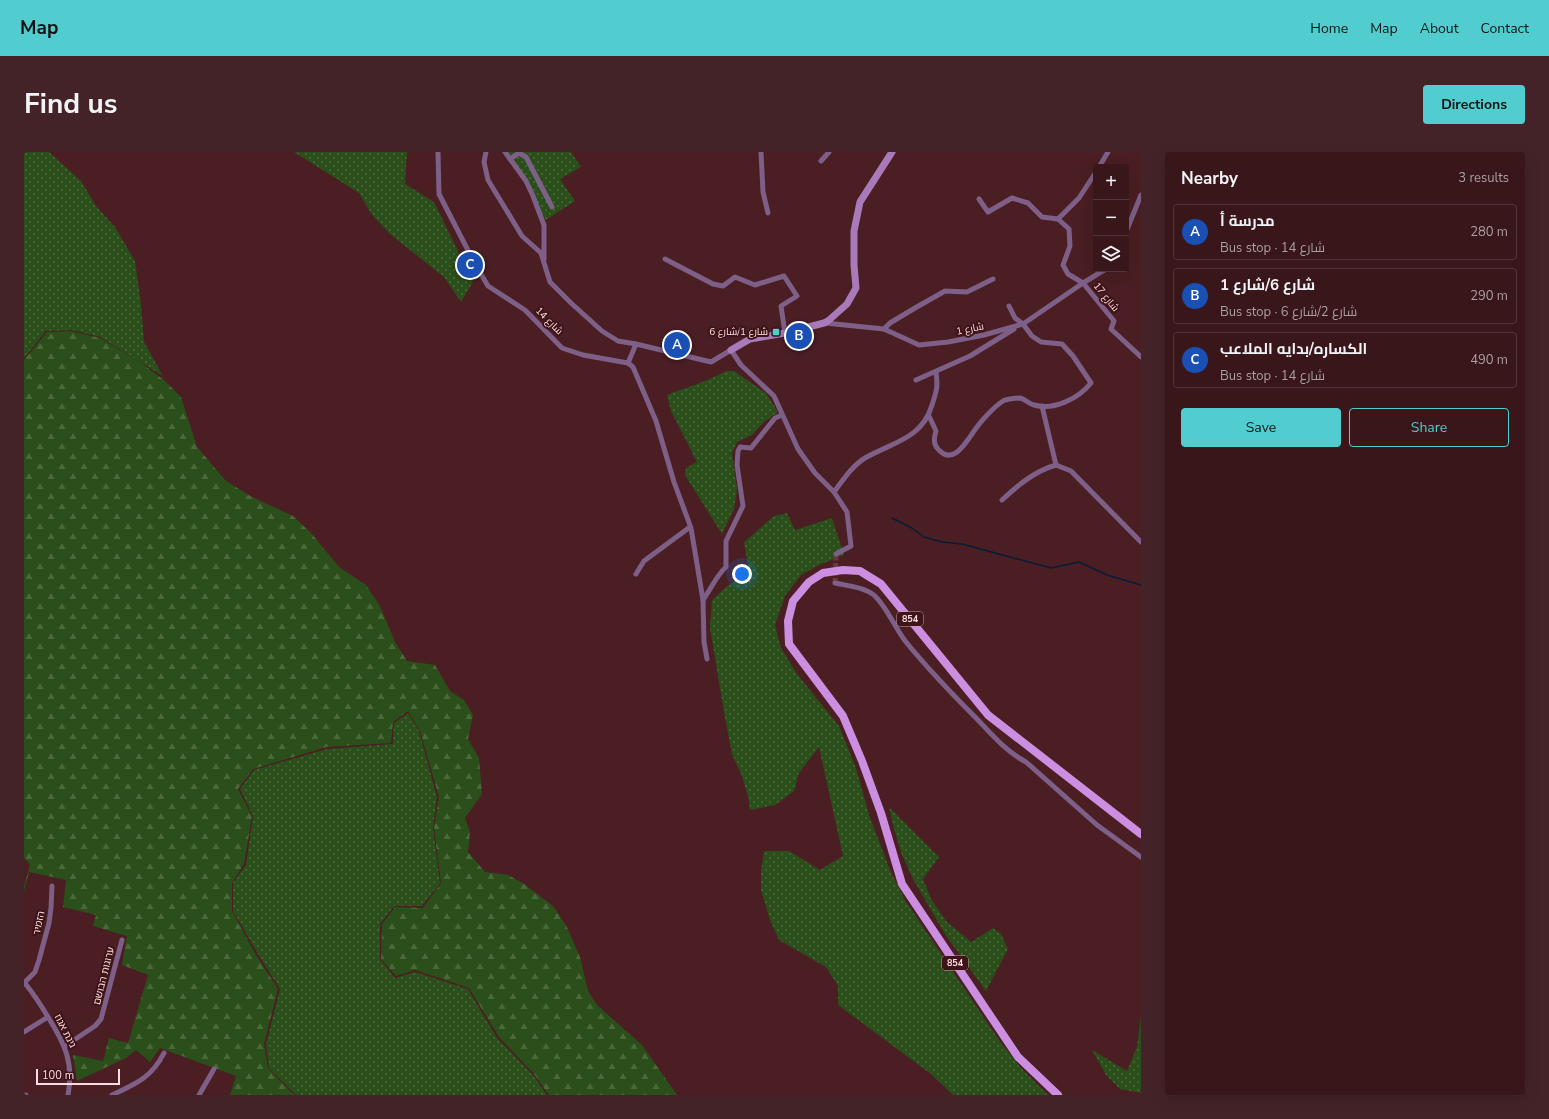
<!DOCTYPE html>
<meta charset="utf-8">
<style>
body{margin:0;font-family:"Nunito Sans",Cairo,"Noto Sans Hebrew",sans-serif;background:#432327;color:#f1f3f6}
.controls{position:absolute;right:12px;top:12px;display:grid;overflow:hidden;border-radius:4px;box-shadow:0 4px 16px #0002}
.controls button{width:36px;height:36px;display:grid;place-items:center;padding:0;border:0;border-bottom:1px solid #523539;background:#38161a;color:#f1f3f6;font:20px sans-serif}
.scale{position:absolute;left:12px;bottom:10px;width:84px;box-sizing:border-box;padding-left:4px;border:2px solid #fbdddd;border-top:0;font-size:11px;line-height:14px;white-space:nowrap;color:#fbdddd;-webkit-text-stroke:3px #3f1418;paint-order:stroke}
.you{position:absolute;left:718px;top:422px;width:14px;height:14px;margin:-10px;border:3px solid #fff;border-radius:50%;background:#1a73e8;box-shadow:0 0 0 6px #1a73e833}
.badge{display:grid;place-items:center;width:26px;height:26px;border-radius:50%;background:#52cdcf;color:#fff;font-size:13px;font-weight:700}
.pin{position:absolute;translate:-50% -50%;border:2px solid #fff;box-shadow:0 1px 4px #0006}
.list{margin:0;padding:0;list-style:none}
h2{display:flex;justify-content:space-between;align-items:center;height:52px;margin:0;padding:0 16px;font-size:17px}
h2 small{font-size:13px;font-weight:400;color:#ab9fa2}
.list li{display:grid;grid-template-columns:26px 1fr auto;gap:12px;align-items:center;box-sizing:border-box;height:56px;margin:0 8px 8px;padding:0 8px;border:1px solid #523539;border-radius:4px}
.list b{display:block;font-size:15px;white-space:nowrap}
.list p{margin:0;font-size:13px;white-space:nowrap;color:#ab9fa2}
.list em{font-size:13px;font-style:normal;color:#ab9fa2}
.actions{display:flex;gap:8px;padding:12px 16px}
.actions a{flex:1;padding:9px 0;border:1px solid #52cdcf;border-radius:4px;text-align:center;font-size:14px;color:#52cdcf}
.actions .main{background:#52cdcf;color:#111}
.icon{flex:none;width:22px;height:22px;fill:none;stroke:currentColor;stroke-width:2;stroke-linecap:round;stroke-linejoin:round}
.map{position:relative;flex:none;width:1117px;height:943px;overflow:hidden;border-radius:4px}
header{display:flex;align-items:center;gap:24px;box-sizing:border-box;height:56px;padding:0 20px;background:#52cdcf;color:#111}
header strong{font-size:19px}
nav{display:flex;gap:22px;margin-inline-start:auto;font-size:14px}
.intro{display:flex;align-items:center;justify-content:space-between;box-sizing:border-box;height:96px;padding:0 24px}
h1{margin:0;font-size:28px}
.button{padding:10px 18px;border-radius:4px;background:#52cdcf;color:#111;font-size:14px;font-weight:700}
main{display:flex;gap:24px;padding:0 24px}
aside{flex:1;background:#38161a;border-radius:4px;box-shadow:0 4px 16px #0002}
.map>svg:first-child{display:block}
</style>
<header>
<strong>Map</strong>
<nav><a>Home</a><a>Map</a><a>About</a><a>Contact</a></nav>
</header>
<div class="intro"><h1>Find us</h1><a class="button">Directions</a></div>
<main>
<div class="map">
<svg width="1117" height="943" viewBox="0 0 1117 943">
<defs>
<pattern id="grass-dots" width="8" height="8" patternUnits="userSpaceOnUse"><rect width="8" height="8" fill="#2b4f1a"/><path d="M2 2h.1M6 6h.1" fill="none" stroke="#4b683b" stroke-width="1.8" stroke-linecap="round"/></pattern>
<pattern id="forest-firs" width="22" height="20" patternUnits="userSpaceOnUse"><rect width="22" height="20" fill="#2b4f1a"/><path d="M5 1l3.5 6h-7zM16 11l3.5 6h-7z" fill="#4b683b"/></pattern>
</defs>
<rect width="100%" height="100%" fill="#4a1e22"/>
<g fill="url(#grass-dots)">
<path d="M0,0H25L57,29L72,54L91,75L111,109L117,152L120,190L139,224L76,185L48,178L22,179L0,206Z"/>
<path d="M270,0H383L381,32L410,50L449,130L437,150L420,125L366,82L348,63L335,41Z"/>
<path d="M480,0H547L557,15L536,27L551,49L522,68L500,30Z"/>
<path d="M702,219H710L742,241L754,260L740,270L728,283L713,290L708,301L713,338L710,357L698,382L661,323L662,316L673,310L647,259L643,243C663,235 683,230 702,219Z"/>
<path d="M763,361L771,378L808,366L820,403L797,412L777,423L761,444L751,473L757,496L773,522L815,574L832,616L845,663L866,718L881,748L975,888L997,916L1024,943H929L907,922L814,853V834L802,815L755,788L746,768L737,738V720L740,699H765L796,718L819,704L795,595L775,621L770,639L751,653L726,658L724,644L718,624L708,602L701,566L686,476L688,448L702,435L725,420L720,390L750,364Z"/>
<path d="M384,561L395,579L413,645L409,676L416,731L398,754H370L356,772V807L371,826L391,820L444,837L473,886L509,923L523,943H272L245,916L242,892L256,837L234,802L209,759V731L222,713L229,664L216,637L230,618L303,597L369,592L370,571Z"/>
<path d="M865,655L915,705L899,727L907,747L922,769L947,790L969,776L977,782L984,797L962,839L921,782L889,727L878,703L870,677Z"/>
<path d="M1117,864V941L1096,937L1082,923L1068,898L1103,919L1113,895Z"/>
</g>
<path fill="url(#forest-firs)" d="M47,179L76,186L116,210L140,228L157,245L173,295L202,329L228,345L269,364L288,382L315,415L342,433L356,454L371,490L383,509L411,513L426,539L440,548L449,563L444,587L455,606L458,642L441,666L446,680L444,700L461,720L484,723L500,732L529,754L542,773L556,805L564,839L573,853L618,893L653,943H525L510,922L475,885L445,836L391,818L372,824L357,807L358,772L371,755L399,756L417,731L410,676L415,645L396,579L384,559L369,570L367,591L303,595L229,617L214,637L228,664L220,712L208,731V759L232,803L254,837L240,892L244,916L270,943H206L212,924L136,896L126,910L112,898L102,906L53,929L49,903L79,909L85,886L104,891L124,823L98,813L103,784L69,774L72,763L39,755L42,728L5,720L0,739V734L6,713L0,706V208L23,180Z"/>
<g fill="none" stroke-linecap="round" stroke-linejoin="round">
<path stroke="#071c39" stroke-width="1.5" d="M868,366L888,376L900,385L918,390L938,392L1027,416L1055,410L1083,423L1117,433"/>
<path stroke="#653b3e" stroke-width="5" stroke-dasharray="5 2.5" stroke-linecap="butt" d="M811,431L812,402"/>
<g stroke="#7d5f87" stroke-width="5">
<path d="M414,0L415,42L451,112L464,134L501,158L538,196L559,203L604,211L612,192L687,210L707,198L717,213L750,244L774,297L791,321L810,340L823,360L827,394L812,402"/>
<path d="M462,0L460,10L464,28L498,84L517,101L526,130L547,151L578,179L594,189L612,192"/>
<path d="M481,0L502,29L509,44L520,73V107"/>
<path d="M737,0L739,40L744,61"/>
<path d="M486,7L495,1L502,5L528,55"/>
<path d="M797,9L805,0"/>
<path d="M1075,15L1084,0"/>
<path d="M955,47L964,60L988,46L1004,51L1018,65L1034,67L1045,77L1046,94L1039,113L1044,122L1059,131L1090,169L1087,177L1117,205"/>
<path d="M1034,67L1055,46L1072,20"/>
<path d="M1102,80L1117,43"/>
<path d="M641,107L689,132L699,134L711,125L731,133L760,124L773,144L757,154L761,181"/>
<path d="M801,171L860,177L895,193L924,190L960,183L999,172L1059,131L1082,117"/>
<path d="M860,177L866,171L891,156L921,139L943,140L969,127"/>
<path d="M604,211L609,215L632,269L650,330L667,376L679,448L680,490L683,507"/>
<path d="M892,228L946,204L990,177"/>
<path d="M1018,254L1032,313L1047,319L1117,390"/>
<path d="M905,264L912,279C910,285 909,291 913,296C930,317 944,286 953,275C958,268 971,254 979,249C982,247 993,246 996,246C1001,247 1005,252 1010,253C1030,259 1055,246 1067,231L1049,204L1038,192L1017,190L1008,184L999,172L991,166L985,154"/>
<path d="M810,340C819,328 828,314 841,306C869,290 898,287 908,253C913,238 914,235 912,220"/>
<path d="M978,348C994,333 1011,319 1032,313"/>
<path d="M612,422L620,409L666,375"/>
<path d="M811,431C824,434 841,435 851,444C864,457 871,476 882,490C904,517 929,543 954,568C969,584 983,600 1002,610L1073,673L1117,705"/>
<path d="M679,448C687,437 692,424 702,415V389L719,354L713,313L714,299L716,295L727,296L751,266L758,263"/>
<path d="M0,830C9,841 17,853 24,865C41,892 50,911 44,943"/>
<path d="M1,830L11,820L15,808L25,771L27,756L28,734"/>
<path d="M0,880L24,865"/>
<path d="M41,894L71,874L77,867L98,788"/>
<path d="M0,943H2"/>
<path d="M88,943C112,932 128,925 140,901"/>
<path d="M175,943L190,917"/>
</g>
<path stroke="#a97ab9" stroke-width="7" d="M707,198L726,187L761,181L800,171L804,169L823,152L832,136L830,113V79L836,50L868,0"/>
<path stroke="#cb8ee0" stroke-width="8" d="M1034,943L994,905L878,732L857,661L838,609L819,564L765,492L764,469L769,449L785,430L799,421L819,418L836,419L857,432L964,563L1117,682"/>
</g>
<rect fill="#52cdcf" stroke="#3f1418" stroke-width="1.5" x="748" y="176" width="8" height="8" rx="2"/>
<g text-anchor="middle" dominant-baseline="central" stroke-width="4" stroke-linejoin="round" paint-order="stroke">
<g fill="#3f1418" stroke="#c3a1a2" stroke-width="1">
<rect x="873" y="460" width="26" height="14" rx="3"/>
<rect x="918" y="804" width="26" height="14" rx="3"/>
</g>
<g font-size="9" font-weight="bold" fill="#fbdddd">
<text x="886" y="467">854</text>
<text x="931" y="811">854</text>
</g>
<g font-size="10" fill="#fbdddd" stroke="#3f1418">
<text transform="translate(1082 145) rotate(51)">شارع 17</text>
<text transform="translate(525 169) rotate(45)">شارع 14</text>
<text transform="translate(946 177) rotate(-12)">شارع 1</text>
<text transform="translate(15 771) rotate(-78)">הזמיר</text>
<text transform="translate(80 824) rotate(-76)">ערוגות הבושם</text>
<text transform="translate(41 879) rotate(63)">גינת אגוז</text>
</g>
<g font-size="10" fill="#fbdddd" stroke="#3f1418" text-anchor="end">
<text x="744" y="180">شارع 1/شارع 6</text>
</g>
</g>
</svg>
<div class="controls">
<button>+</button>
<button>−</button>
<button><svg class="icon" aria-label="layers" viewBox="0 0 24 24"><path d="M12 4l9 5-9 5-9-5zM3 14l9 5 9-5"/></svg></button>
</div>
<div class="scale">100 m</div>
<div class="you"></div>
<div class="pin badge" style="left:653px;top:193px;background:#1a4fb4">A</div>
<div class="pin badge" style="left:775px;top:184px;background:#1a4fb4">B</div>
<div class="pin badge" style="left:446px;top:113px;background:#1a4fb4">C</div>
</div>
<aside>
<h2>Nearby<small>3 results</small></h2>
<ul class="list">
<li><span class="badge" style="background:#1a4fb4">A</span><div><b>مدرسة أ</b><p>Bus stop · شارع 14</p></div><em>280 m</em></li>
<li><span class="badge" style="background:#1a4fb4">B</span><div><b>شارع 6/شارع 1</b><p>Bus stop · شارع 2/شارع 6</p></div><em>290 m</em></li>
<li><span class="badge" style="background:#1a4fb4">C</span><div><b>الكساره/بدايه الملاعب</b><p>Bus stop · شارع 14</p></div><em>490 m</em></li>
</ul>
<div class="actions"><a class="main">Save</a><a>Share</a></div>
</aside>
</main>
